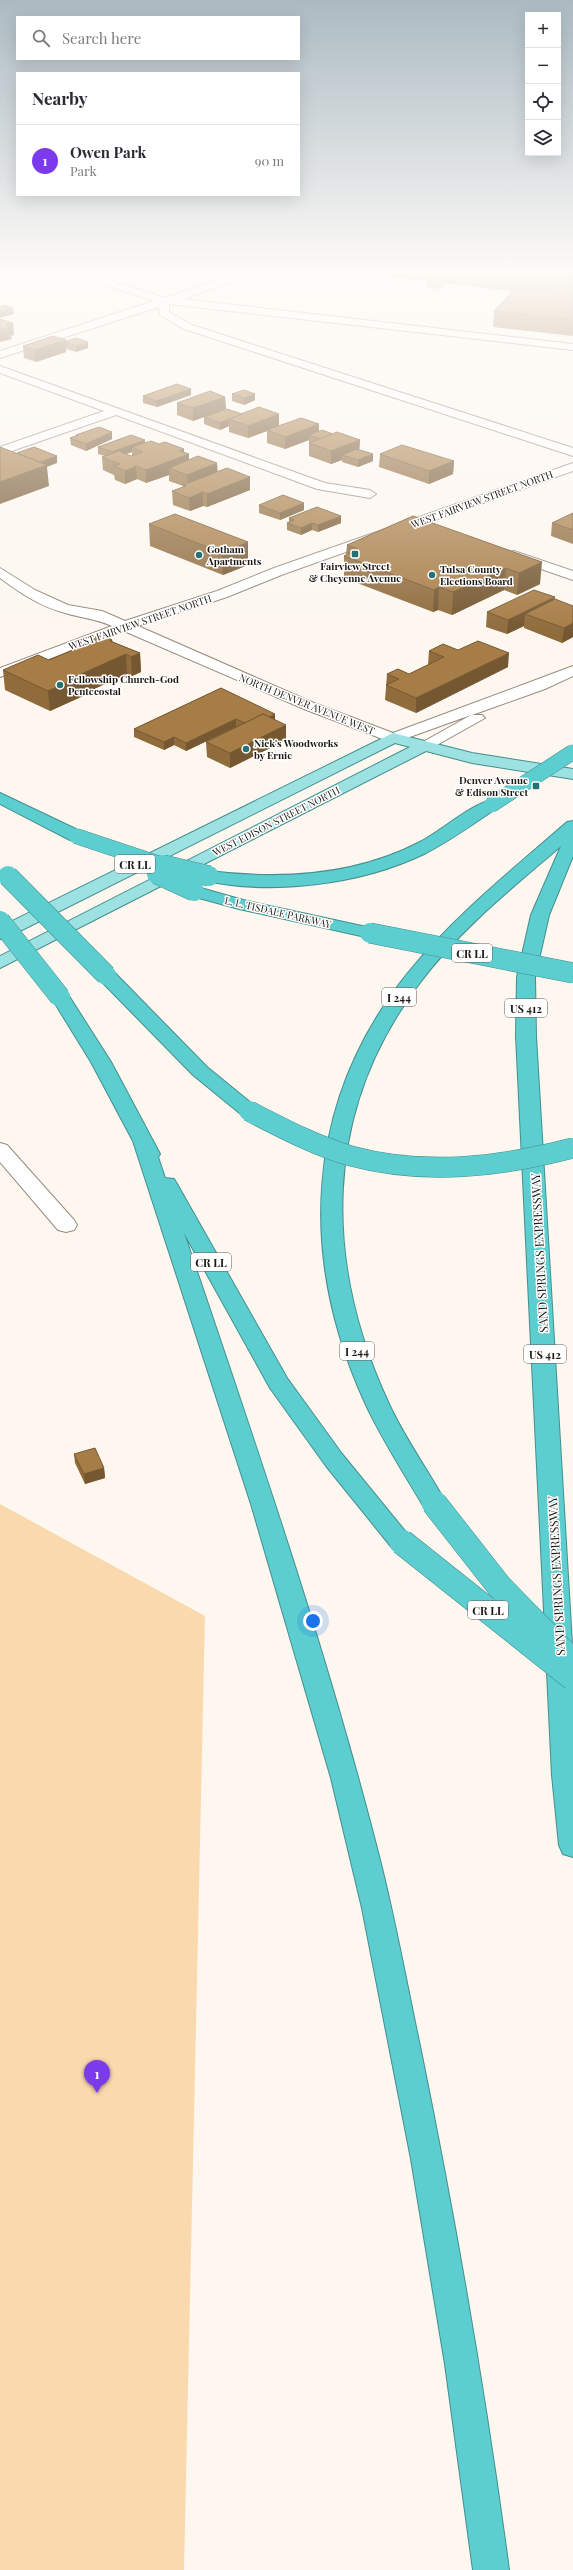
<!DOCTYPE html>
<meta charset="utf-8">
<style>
body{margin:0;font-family:"Playfair Display",serif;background:#f2f2f3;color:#2b2b33}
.controls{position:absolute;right:12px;top:12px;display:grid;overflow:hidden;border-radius:0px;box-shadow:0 4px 16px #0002}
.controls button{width:36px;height:36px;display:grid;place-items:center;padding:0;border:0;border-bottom:1px solid #e1e1e2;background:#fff;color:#2b2b33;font:20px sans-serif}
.you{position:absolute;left:313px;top:1621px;width:14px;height:14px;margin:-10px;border:3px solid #fff;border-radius:50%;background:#1a73e8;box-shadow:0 0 0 6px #1a73e833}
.badge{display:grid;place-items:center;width:26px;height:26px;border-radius:50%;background:#7c3aed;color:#fff;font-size:13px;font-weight:700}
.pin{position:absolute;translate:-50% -33px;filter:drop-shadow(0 1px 2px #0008)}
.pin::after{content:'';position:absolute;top:21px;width:14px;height:12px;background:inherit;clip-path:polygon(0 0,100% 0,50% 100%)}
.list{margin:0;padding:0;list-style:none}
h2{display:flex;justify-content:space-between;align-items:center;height:52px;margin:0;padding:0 16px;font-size:17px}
h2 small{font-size:13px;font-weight:400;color:#7c7c81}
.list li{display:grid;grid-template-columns:26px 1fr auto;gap:12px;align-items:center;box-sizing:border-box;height:72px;padding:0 16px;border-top:1px solid #e1e1e2}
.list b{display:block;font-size:15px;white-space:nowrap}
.list p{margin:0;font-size:13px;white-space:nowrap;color:#7c7c81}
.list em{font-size:13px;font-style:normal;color:#7c7c81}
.icon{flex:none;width:22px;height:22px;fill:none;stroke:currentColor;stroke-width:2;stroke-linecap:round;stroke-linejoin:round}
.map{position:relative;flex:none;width:573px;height:2570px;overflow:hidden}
.search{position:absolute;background:#fff;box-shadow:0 4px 16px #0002;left:16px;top:16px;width:284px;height:44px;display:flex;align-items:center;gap:10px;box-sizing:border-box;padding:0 14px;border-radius:0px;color:#7c7c81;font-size:15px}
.panel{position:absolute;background:#fff;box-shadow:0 4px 16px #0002;left:16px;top:72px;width:284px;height:124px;border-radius:0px}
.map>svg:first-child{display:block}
</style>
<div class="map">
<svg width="573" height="2570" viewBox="0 0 573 2570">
<rect width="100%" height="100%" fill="#fdf7f0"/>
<path fill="#fbd9ae" d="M0,1504L205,1616L184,2570H0Z"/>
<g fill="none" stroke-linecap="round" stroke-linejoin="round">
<defs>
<g id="minor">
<path d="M67,272H84L165,298L242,272H259L183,299L573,344V350L169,304V312L192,325L573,448V456L184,329L160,315L159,307L0,358V351L154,301Z"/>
<path d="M0,366L325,483L370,490L376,494L370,498L317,489L116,415L0,455V447L104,411L0,373Z"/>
<path d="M573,463V471L284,574L227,597L138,626L314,703L393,733L573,666V676L545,689L472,715H482L485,718L428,750H416L414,747L471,715L393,743L304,709L124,631L0,677V668L112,626C94,618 80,618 62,612C39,606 19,592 0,578V568L35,590L68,605L102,611L125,621L217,591L274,568Z"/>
<path d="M514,551L573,571V580L509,558L507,555L509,552Z"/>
<path d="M0,1143L7,1145L74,1220L77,1225L74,1230L66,1232L58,1230L0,1162Z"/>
</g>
<path id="major" d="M393,733L472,753L573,769V779L472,763L426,751L0,968V956L410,747L395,743L6,938L0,939V927Z"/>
<g id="highway">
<path d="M0,793L82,832L84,836L76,841L70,840L0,804Z"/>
<path d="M491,800L499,805L497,808C473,824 450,841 424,854C362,884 270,896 203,880L200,876L203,872L209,871C281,880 355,876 420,842C441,831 470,805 491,800Z"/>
<path d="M573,821V856L549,915L535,977L536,1036L573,1661V1857L563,1854L559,1845L552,1775L516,1036L517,977L531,915L561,846C512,888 458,931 419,984C322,1112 323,1262 389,1404C405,1439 428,1470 446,1503L443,1509L434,1512L425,1509C405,1475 383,1441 366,1405C298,1258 304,1103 407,974C453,917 512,870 567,822Z"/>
<path d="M194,886L243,900L376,929L379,933L376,937L370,938L239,909L188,895L185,891L188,887Z"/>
<path d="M106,969L113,971L207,1067L256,1107L259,1111L256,1115H242L193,1075L99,979L97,975L99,971Z"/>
<path d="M60,991L67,993L111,1062L160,1154L158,1157L165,1178L174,1179L177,1184L287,1378L342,1454L414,1542L411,1549L402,1551L393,1549L326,1466L270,1388L184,1233C255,1443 328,1653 382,1868C397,1929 408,1990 421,2051C456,2223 486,2396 509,2570H473L445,2364L411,2159L362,1908L331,1778L251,1504L133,1141L91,1062L51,997L53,993Z"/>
</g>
</defs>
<use href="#minor" stroke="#978a7a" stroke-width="2"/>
<use href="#major" stroke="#468e8e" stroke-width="2"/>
<use href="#highway" stroke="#468e8e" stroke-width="2"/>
<use href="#minor" fill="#fff" fill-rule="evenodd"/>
<use href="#major" fill="#9de2e3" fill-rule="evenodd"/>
<use href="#highway" fill="#5cced0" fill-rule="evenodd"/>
<defs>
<g id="highway-bridge-far2">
<path d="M491,805L573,752"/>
<path d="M76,836L166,866"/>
</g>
<g id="highway-bridge-far1">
<path d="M163,865L209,876"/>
<path d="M157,874L194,891"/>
<path d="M8,876L106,975"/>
<path d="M0,921L60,997"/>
<path d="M370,933L573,973"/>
<path d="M249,1111C282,1128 316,1146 351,1156C425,1176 500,1167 573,1148"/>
</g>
<g id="highway-bridge">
<path d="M434,1503L499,1586L573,1662"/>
<path d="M402,1542L573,1678"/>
</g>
</defs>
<use href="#highway-bridge-far2" stroke="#468e8e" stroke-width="16" stroke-linecap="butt"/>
<use href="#highway-bridge-far1" stroke="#468e8e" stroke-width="21" stroke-linecap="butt"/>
<use href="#highway-bridge" stroke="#468e8e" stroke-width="26" stroke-linecap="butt"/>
<use href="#highway-bridge-far2" stroke="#5cced0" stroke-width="15"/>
<use href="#highway-bridge-far1" stroke="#5cced0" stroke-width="20"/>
<use href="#highway-bridge" stroke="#5cced0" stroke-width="25"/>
</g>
<g fill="#906c3d" fill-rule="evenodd">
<path d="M387,272H573V336L493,327L494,311L513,291L444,283V285L439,289L426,287L427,281L387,277Z"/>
<path d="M66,341L88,348L76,352L66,349V352L36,362L24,358L23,346Z"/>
<path d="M191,389V395L157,407L143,403V396Z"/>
<path d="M232,394H255V400L244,405L232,401Z"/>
<path d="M225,397L226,409L242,414H279V426L319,424V432L333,434L360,440L359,450L373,461L358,467L342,462V460L331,464L309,456V443H311L309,442V440L285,449L267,443V431L248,438L229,432V426L220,430L204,424V417L215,413L193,421L177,415V403Z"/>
<path d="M112,432V439L86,451L71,445L70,438L76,436V435Z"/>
<path d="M145,443L184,452L189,454V460L217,472L250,477V490L207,507L203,506L190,511L173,505L172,491L183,487V486L169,481V475L146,483L137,479L125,484L115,480L114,475L103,470L102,457L105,456L98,454V447ZM132,452V456H131L126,454Z"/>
<path d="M380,454L454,461L453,474L429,484L379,467Z"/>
<path d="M304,503V510L280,520L259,513V505Z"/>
<path d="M573,513V544L551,536L552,523Z"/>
<path d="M413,516L540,584L517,595L504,590L452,615L438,610L433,612L344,578V556L346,555L347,545Z"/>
<path d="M289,518L341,523L318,532L312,530L301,535L287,530V523L289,522Z"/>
<path d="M149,524L248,542V565L223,575L150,546Z"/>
<path d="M554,599L573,606V637L562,643L524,628V626L507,634L486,627L487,612Z"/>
<path d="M90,639L112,640L113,642L140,653L141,672L132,676L127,674L83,694V696L50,711L5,690L3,670L49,660L90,642Z"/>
<path d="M458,650L508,667L416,713L385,700L387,674H409L428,665L429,651Z"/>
<path d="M221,688L275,720L286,740L230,768L207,757L206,742L237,727H236L186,751L174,745L164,750L134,737V729Z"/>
<path d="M74,1454L104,1468L105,1478L85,1484L75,1463Z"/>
</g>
<g fill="#755832">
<path d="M445,278L444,285L439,289L440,283Z"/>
<path d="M13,308L14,314L0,318V312Z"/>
<path d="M13,323L14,335L11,336L12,339L0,342V330L6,325Z"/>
<path d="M66,340V352L36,362L35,350Z"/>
<path d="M88,342V348L76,352V346Z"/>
<path d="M191,389V395L157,407L156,401Z"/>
<path d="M255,394V400L244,405V398Z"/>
<path d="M225,397L226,409L193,421V408Z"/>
<path d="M279,414V427L267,430V431L248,438V426Z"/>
<path d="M228,420L229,426L220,430V423Z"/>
<path d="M319,424L318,437L309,435V440L285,449V437Z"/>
<path d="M112,432V439L86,451V444Z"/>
<path d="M145,440V447H132V452L112,459V452Z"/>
<path d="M360,440L359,453L342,455V460L331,464V451Z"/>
<path d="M184,449V456L189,454V467L169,468V475L146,483V470L179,451Z"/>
<path d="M373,454V461L358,467V460Z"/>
<path d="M57,456V463L47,467L49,486L0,504V482L38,463Z"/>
<path d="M454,461L453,474L429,484V471Z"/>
<path d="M217,463L218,476L188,488L187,475Z"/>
<path d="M136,466L137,479L125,484V471Z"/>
<path d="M250,477V490L207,507V494Z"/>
<path d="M203,492V506L190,511L189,498Z"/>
<path d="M304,503V510L280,520V513Z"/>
<path d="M341,516V523L318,532V525Z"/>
<path d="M312,523V530L301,535V528Z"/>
<path d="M248,542V565L223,575L222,553Z"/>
<path d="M542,562L540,584L517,595L519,573Z"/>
<path d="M506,568L504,590L452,615L453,592Z"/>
<path d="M439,587L438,610L433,612L434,590Z"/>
<path d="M555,597L553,611L525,614L524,626L507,634L508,620Z"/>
<path d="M573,623V637L562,643L564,628Z"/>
<path d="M140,653L141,672L132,676L131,657Z"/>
<path d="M509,653L508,667L416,713V698Z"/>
<path d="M126,654L127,674L83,694V696L50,711L48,691L79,675Z"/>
<path d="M275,714V722L251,726Z"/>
<path d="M236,719V727L186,751V743Z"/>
<path d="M286,725V740L230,768V753Z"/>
<path d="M174,737V745L164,750V742Z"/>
<path d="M104,1468L105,1478L85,1484L84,1474Z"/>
</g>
<g fill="#a77d47" stroke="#755832">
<path d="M515,272H573V279Z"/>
<path d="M431,277L445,278L440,283L427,281Z"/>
<path d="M547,284L573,287V291L571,294H573V320L494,311L514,290L566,292L543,289Z"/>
<path d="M5,305L13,308L0,312V307Z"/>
<path d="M0,319L13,323L6,325L11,327L0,330Z"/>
<path d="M53,336L66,340L35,350L23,346Z"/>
<path d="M77,338L88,342L76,346L66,342V341Z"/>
<path d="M177,384L191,389L156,401L143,396Z"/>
<path d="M244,390L255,394L244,398L232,394Z"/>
<path d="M210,391L225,397L193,408L177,403Z"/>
<path d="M259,407L279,414L248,426L228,419Z"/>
<path d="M227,409L242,414L220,423L204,417Z"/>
<path d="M301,418L319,424L285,437L267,430Z"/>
<path d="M99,427L112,432L86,444L70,438L78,435H76Z"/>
<path d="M322,430L333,434L320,439L309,435Z"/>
<path d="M337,432L360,440L331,451L309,443Z"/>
<path d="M131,435L145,440L112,452L98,447Z"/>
<path d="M151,441L159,444L165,442L184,449L179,451L189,454L146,470L136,466L125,471L114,466L120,464L102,457L119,451L131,456L143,452L132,447Z"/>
<path d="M402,445L454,461L429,471L380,454Z"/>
<path d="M0,447L47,465L0,482Z"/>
<path d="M34,447L57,456L40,462L17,453Z"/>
<path d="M357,449L373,454L358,460L342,455Z"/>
<path d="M198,456L217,463L187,475L169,468Z"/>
<path d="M227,468L250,477L207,494L203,492L189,498L172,491L186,486L183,485Z"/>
<path d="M283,495L304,503L280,513L259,505Z"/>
<path d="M317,507L341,516L318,525L312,523L301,528L287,523L294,520L289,518Z"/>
<path d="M573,513V530L552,523Z"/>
<path d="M175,514L248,542L222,553L149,524Z"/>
<path d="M413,516L542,562L519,573L506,568L453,592L439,587L434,590L344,556L358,549L347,545Z"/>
<path d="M534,590L555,597L508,620L487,612Z"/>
<path d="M555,599L573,606V623L564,628L525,614Z"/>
<path d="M101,635L112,640L110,641L140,653L131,657L126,654L79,675L82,676L48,691L3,670L38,655L49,660L94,641L90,639Z"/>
<path d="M478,641L509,653L416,698L386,685L399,679L387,674L398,669L409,674L444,657L429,651L443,644L458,650Z"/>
<path d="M221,688L275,714L269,717L263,714L245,723L236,719L186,743L174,737L164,742L134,729Z"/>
<path d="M263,714L286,725L230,753L206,742Z"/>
<path d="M95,1448L104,1468L84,1474L74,1454Z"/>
</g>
<linearGradient id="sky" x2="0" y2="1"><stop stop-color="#abbac2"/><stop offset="0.43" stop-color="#fefbf8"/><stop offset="1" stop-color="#fefbf8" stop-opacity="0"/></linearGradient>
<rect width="573" height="632" fill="url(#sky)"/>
<g fill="#267172" stroke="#fff" stroke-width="1.5">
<rect x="351" y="550" width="8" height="8" rx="2"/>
<circle cx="199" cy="555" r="4"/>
<circle cx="432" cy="575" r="4"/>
<circle cx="60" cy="685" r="4"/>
<circle cx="246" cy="749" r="4"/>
<rect x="532" y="782" width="8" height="8" rx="2"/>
</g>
<g text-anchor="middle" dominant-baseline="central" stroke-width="3" stroke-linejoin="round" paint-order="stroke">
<g font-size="10" fill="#1d1812" stroke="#fff">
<text transform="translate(482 499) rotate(-20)">WEST FAIRVIEW STREET NORTH</text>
<text transform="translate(140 622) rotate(-19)">WEST FAIRVIEW STREET NORTH</text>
<text transform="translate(307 704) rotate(22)">NORTH DENVER AVENUE WEST</text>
<text transform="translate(276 821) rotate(-27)">WEST EDISON STREET NORTH</text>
<text transform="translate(278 912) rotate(13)">L. L. TISDALE PARKWAY</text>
</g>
<g font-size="10" font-weight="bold" fill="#1d1812" stroke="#fff" text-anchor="start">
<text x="207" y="549">Gotham<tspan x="207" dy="12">Apartments</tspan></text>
<text x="355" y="566" text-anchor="middle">Fairview Street<tspan x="355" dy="12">&amp; Cheyenne Avenue</tspan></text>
<text x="440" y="569">Tulsa County<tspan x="440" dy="12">Elections Board</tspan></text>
<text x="68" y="679">Fellowship Church-God<tspan x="68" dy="12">Pentecostal</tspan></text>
<text x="254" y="743">Nick's Woodworks<tspan x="254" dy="12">by Ernie</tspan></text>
<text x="528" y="780" text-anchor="end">Denver Avenue<tspan x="528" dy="12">&amp; Edison Street</tspan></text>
</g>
<g fill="#fff" stroke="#615d59" stroke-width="1">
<rect x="115" y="855" width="40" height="18" rx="3"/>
<rect x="452" y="944" width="40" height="18" rx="3"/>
<rect x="382" y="988" width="34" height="18" rx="3"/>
<rect x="505" y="999" width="42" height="18" rx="3"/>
<rect x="191" y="1253" width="40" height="18" rx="3"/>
<rect x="340" y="1342" width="34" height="18" rx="3"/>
<rect x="524" y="1345" width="42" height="18" rx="3"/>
<rect x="468" y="1601" width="40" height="18" rx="3"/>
</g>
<g font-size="11" font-weight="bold" fill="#1d1812">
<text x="135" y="864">CR LL</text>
<text x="472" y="953">CR LL</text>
<text x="399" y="997">I 244</text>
<text x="526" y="1008">US 412</text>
<text x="211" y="1262">CR LL</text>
<text x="357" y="1351">I 244</text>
<text x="545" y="1354">US 412</text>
<text x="488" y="1610">CR LL</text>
</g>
<g font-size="12" fill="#1d1812" stroke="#fff">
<text transform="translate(539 1253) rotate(-93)">SAND SPRINGS EXPRESSWAY</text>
<text transform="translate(556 1576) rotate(-93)">SAND SPRINGS EXPRESSWAY</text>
</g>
</g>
</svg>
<div class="controls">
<button>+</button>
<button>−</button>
<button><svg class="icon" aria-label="locate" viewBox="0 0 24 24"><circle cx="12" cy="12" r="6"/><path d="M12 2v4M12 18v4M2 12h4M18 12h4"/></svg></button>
<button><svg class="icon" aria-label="layers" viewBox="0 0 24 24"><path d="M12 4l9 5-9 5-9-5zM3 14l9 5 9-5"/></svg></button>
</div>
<div class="you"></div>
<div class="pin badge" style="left:97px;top:2093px">1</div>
<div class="search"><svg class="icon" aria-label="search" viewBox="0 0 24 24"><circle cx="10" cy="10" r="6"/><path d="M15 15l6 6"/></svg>Search here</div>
<section class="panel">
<h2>Nearby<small></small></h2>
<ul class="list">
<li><span class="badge">1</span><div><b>Owen Park</b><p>Park</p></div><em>90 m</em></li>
</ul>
</section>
</div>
